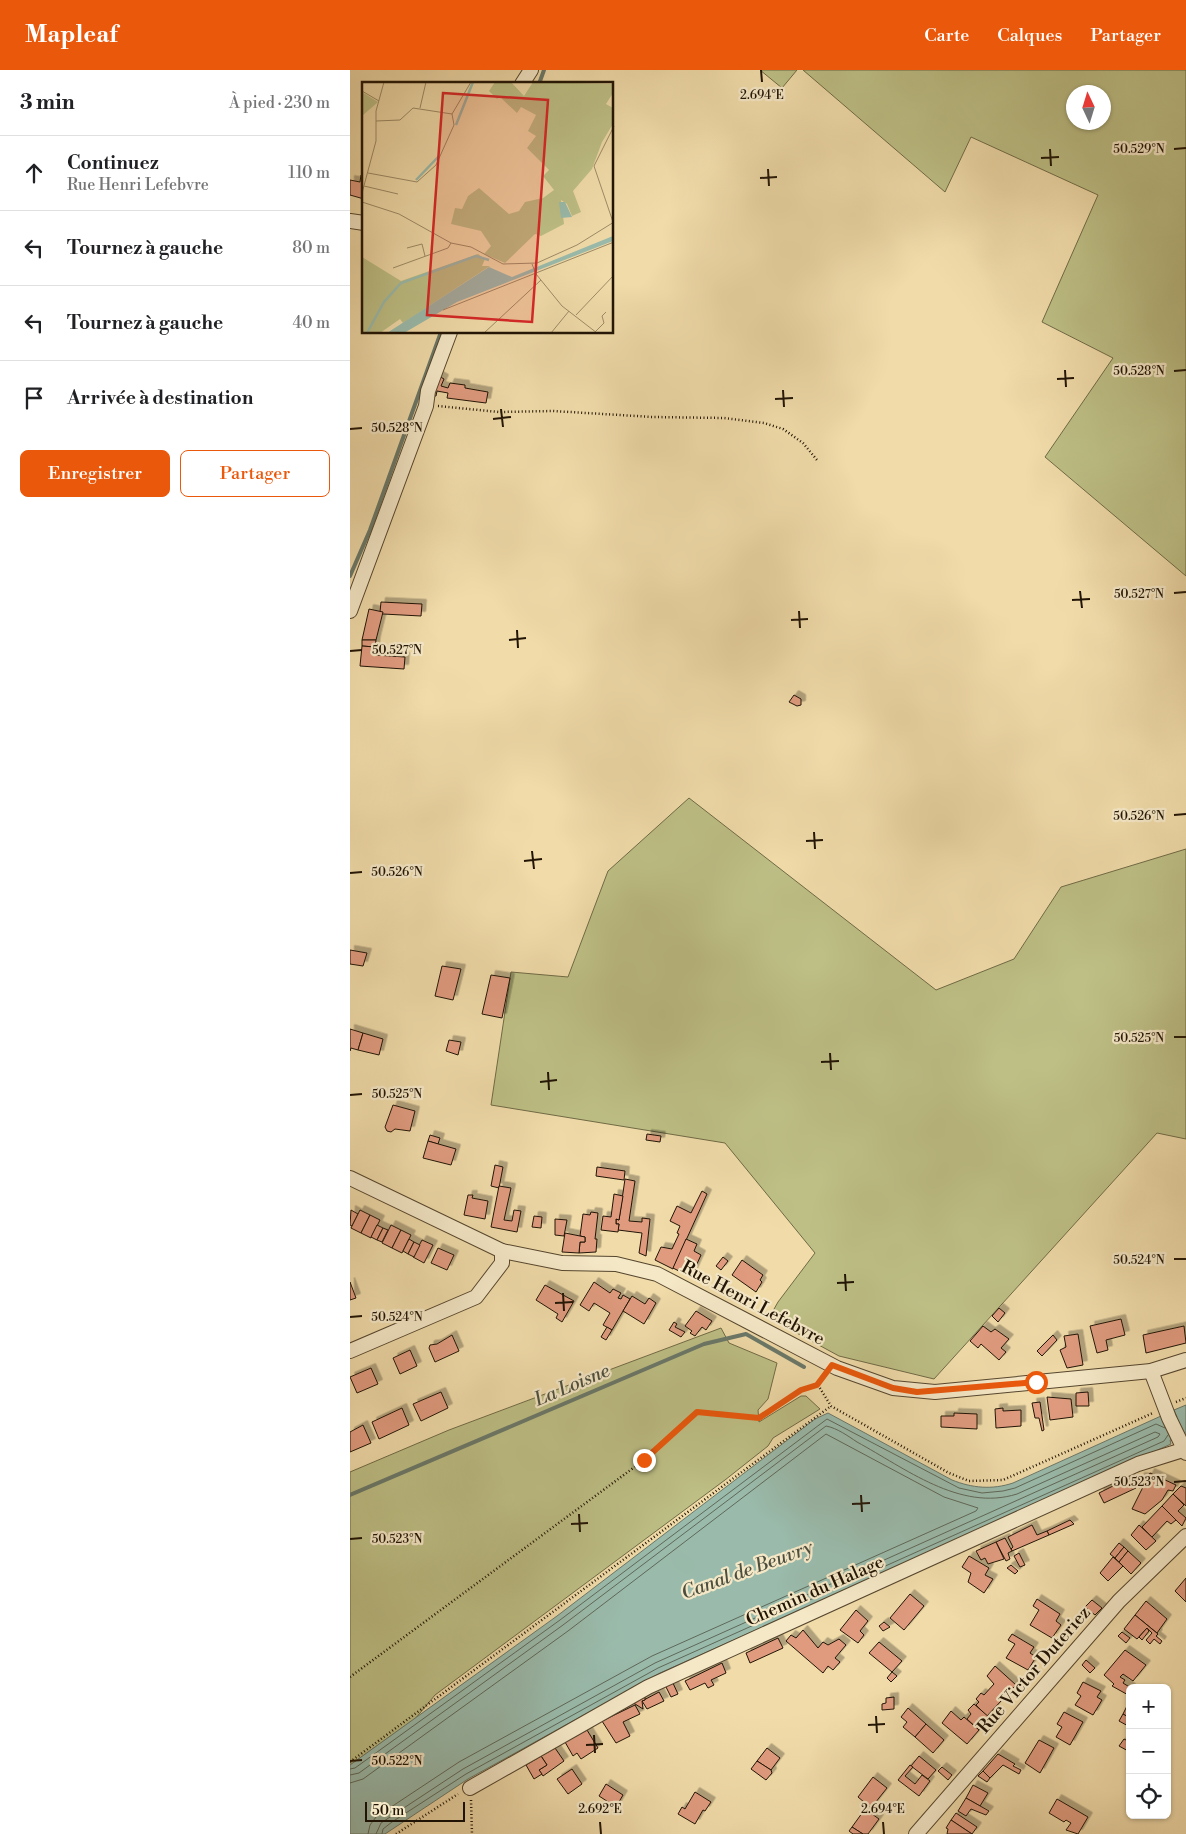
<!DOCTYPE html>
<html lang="fr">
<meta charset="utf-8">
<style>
body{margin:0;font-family:"Libre Bodoni",serif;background:#f2f2f2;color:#202124}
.controls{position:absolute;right:15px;bottom:15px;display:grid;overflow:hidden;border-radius:8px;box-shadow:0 1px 4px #0004}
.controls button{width:45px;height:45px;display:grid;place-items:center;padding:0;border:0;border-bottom:1px solid #e0e0e0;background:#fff;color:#202124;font:25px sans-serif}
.compass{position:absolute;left:716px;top:15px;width:45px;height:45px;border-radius:50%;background:#fff;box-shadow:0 1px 4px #0004;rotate:356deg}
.scale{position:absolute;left:15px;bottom:12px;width:100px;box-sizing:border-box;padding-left:5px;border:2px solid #211405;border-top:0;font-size:14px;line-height:18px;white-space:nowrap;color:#211405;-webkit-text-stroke:4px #f5e8c7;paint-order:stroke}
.stop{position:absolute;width:15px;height:15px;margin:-11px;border:4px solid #ea580c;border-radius:50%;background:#fff}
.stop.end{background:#ea580c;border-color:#fff;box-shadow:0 1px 5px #0008}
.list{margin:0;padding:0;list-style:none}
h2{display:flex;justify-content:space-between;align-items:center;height:65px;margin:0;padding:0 20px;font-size:21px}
h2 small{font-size:16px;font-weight:400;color:#757577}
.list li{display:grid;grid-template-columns:32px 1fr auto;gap:15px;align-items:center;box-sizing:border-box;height:75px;padding:0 20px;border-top:1px solid #e0e0e0}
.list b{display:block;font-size:19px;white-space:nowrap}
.list p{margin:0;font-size:16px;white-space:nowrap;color:#757577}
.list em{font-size:16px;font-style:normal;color:#757577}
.actions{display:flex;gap:10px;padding:15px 20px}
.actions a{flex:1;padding:11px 0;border:1px solid #ea580c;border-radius:8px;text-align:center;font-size:18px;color:#ea580c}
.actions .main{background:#ea580c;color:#fff}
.icon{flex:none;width:28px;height:28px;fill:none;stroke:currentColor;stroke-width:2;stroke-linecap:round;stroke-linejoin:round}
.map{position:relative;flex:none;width:836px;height:1764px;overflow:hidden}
header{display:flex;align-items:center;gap:30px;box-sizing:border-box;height:70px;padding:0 25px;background:#ea580c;color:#fff}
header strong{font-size:24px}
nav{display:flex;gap:28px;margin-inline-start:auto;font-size:18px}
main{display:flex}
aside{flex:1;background:#fff}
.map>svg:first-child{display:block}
</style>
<header>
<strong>Mapleaf</strong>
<nav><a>Carte</a><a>Calques</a><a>Partager</a></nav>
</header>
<main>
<aside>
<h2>3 min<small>À pied · 230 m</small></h2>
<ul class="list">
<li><svg class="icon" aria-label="ahead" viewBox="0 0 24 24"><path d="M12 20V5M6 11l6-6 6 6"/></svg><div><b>Continuez</b><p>Rue Henri Lefebvre</p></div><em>110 m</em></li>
<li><svg class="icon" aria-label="left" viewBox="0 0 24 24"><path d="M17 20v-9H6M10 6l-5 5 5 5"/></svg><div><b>Tournez à gauche</b></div><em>80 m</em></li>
<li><svg class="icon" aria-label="left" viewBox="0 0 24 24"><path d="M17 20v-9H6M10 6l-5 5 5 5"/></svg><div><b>Tournez à gauche</b></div><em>40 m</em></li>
<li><svg class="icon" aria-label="arrive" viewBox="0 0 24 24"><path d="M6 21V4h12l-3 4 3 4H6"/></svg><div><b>Arrivée à destination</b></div></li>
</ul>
<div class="actions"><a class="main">Enregistrer</a><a>Partager</a></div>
</aside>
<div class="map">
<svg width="836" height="1764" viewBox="0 0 836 1764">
<defs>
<filter id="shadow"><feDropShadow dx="4.5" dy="-4.5" stdDeviation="0" flood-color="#0004"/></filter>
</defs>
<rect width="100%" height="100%" fill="#f0dba9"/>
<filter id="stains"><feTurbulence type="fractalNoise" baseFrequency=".004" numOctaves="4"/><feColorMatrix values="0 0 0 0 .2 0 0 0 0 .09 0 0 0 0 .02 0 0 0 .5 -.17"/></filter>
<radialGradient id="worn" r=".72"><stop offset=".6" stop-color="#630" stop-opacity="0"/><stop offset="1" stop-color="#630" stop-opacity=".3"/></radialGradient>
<g fill="#bdbf85" stroke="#6f6a45" fill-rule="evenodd">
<path d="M410,0H447L432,18Z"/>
<path d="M453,0H836V506L695,387L763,288L692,252L748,125L621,67L595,122ZM754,22V52H724V22Z"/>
<path d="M339,728L586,920L664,889L711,817L836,779V1069L807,1063L584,1309L489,1286L419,1248L428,1232L465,1183L375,1073L141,1035L161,902L218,907L258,801Z"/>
<path d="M371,1258L379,1273L427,1293L418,1329L408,1340L409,1352L451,1326H456L470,1339L423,1368L418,1376L375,1410L85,1625L65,1649L0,1695V1402L99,1360Z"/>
</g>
<path fill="#9abbac" stroke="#6a7869" d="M836,1335V1367L834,1364L820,1370L821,1374L310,1603L118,1709L35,1764H0V1695L207,1546L465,1349L478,1343L602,1410C622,1418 642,1420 663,1413L811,1346L814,1353L827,1347L824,1340Z"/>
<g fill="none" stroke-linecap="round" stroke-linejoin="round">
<g stroke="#5e6858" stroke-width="1">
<path d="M0,1699L5,1698L210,1550L477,1349L609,1418L632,1423L653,1421L665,1418L806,1354L815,1358"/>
<path d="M0,1705L9,1703L213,1555L476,1356C487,1358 498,1366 507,1372C555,1398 610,1442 667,1424L805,1362L810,1364L808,1367L305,1593L113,1699L31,1753L26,1764"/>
<path d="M0,1713L13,1709L218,1561L476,1364L594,1427L628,1438L626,1441L302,1586L109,1692L26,1747L20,1755L18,1764"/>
<path d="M32,1764L33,1759L42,1752L116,1704L308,1598L814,1371L818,1365"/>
</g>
<g stroke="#6a7869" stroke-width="4">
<path d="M189,14L194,0"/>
<path d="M0,506L20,460L91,262"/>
<path d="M0,1425L354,1274L396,1264L454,1297"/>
</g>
</g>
<g fill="#e09b7f" stroke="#211405" filter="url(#shadow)">
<path d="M11,105H14V129L0,125V110L10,112Z"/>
<path d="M87,305L94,309L91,316L98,318L100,313L115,315V318L138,322L136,333L97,328L98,323L87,321L86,326H82Z"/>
<path d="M31,532L72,534L71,546L33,544L30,542Z"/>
<path d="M19,539L33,542L26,570H12Z"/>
<path d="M12,570H26L25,577L12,576Z"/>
<path d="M12,576L25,577V585L55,587L54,599L10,596Z"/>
<path d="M444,625L451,629V635L447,636L439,632Z"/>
<path d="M0,880L17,883L13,896L0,894Z"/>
<path d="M92,896L111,899L103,930L85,926Z"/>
<path d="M141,905L160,908L152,948L132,944Z"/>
<path d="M0,959L13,963L8,980L1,978L0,981Z"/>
<path d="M13,963L33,969L29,985L8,980Z"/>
<path d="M99,970L111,972L108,985L96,981Z"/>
<path d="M43,1035L65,1041L60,1061L45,1059L41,1062L37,1061L35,1057Z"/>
<path d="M297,1064L311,1066L310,1072L296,1070Z"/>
<path d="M80,1065L90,1068L88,1074L78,1071Z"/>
<path d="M78,1071L106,1079L101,1095L73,1088Z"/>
<path d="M145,1095L153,1097L149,1118L141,1116Z"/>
<path d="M247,1097L275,1101L274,1110L246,1106Z"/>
<path d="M275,1109L285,1111L279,1151L292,1152V1148L300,1149L296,1186L289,1183L292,1163L268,1160L269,1154H266V1149L269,1150Z"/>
<path d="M149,1116L161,1118L154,1150L162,1151L164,1140L171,1141L167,1162L141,1157Z"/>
<path d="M352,1121L357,1124L323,1199L305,1190L311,1177L322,1179L329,1164L327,1163L330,1156L320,1151L327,1136L341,1143Z"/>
<path d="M264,1124L273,1126L269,1150L266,1149V1154H269L268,1162L251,1160L253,1146L261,1147Z"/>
<path d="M118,1125H123L122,1128L138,1131L135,1149L114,1145Z"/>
<path d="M1,1140L8,1144L2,1156L0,1155Z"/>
<path d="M10,1140L20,1145L11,1163L1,1158Z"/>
<path d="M241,1142L248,1143L245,1169H247L246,1182L229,1183L230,1172H235V1167L230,1166L233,1144L240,1145Z"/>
<path d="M20,1145L30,1150L21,1168L11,1163Z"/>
<path d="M184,1146L192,1147L191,1158L182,1157Z"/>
<path d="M205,1149L217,1150L214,1166L205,1165Z"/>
<path d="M27,1155L33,1158L27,1170L21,1167Z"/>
<path d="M41,1155L51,1160L42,1178L32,1173Z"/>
<path d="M33,1158L38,1160L32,1172L27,1170Z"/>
<path d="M51,1160L61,1165L52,1183L42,1178Z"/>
<path d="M215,1163L235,1167V1172H230L229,1183L212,1182Z"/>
<path d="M59,1169L64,1172L58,1184L53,1181Z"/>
<path d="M336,1169L347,1174L344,1181L351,1185L341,1207L323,1198Z"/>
<path d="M72,1170L83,1175L74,1193L63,1187Z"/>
<path d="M64,1172L70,1175L64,1187L58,1184Z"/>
<path d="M88,1178L104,1185L97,1200L81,1193Z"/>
<path d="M373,1187L378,1191L371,1200L366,1196Z"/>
<path d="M392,1190L413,1205L410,1210L412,1212L406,1222L382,1205Z"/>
<path d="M0,1212L6,1228L0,1230Z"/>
<path d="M244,1212L260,1223L263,1219L271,1223L268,1228L271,1229L273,1225L280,1229L262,1260L253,1255L260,1243L244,1233L239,1241L230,1235Z"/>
<path d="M195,1215L224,1231L212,1252L206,1248L208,1244L186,1230Z"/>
<path d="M282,1226L295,1234L299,1228L306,1233L294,1254L273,1241Z"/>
<path d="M649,1238L655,1243L648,1252L642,1246Z"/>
<path d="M346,1241L362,1251L356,1260L352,1257L345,1266L340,1263L342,1261L335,1256Z"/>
<path d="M771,1249L775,1265L756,1270L758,1280L747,1283L740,1256Z"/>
<path d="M324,1252L327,1254L325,1257L335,1262L331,1267L319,1260Z"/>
<path d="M633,1256L641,1262L645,1259L659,1269L651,1278L656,1282L649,1290L631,1274L628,1278L620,1271Z"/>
<path d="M834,1256L836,1273L796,1283L793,1265Z"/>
<path d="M257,1257L262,1260L256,1270L251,1267Z"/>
<path d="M728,1264L733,1295L717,1298L710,1280L716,1277L714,1266Z"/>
<path d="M102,1265L109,1281L85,1292L79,1278L80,1275L87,1274Z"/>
<path d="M703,1265L707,1270L692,1286L687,1281Z"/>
<path d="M60,1280L67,1296L50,1304L43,1288Z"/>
<path d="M21,1298L28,1314L7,1323L0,1307Z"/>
<path d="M91,1322L98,1338L71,1351L63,1334Z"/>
<path d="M738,1322L739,1336H726V1323Z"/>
<path d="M697,1327L721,1329L723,1347L700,1350Z"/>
<path d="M690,1332L694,1360L692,1361L689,1348H685L682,1333Z"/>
<path d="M52,1338L59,1355L29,1369L22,1352Z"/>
<path d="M653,1338V1341L671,1340V1356L646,1358L645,1339Z"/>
<path d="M604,1343L627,1344V1359L591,1357V1346H604Z"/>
<path d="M13,1355L21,1373L0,1382V1362Z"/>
<path d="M800,1403L826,1415L823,1421L818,1420L812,1430L795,1444L782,1439Z"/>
<path d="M790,1407L798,1408L794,1415L789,1418L788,1415Z"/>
<path d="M777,1409H781L786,1418L754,1433L749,1423Z"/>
<path d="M831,1416L836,1418V1436L823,1424Z"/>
<path d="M823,1424L834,1435L828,1441L836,1448L832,1456L812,1436Z"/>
<path d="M812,1436L826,1450L821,1454L817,1451L802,1467L792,1457Z"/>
<path d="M720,1450L724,1454L699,1465L697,1461Z"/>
<path d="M682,1455L687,1465L697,1461L699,1465L662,1481L661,1479L663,1477L658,1467Z"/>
<path d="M789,1455L806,1471L796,1480L781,1465Z"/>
<path d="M655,1468L662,1481L658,1483L660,1489L656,1491L646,1472Z"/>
<path d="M646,1472L654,1489L638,1494L635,1488L631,1490L626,1481Z"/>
<path d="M769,1473L774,1477L765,1488L760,1484Z"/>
<path d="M774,1477L778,1481L769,1492L765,1488Z"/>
<path d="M778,1481L791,1493L781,1504L769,1492Z"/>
<path d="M669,1483L675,1495L670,1497L664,1486Z"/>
<path d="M619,1486L639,1498L635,1505L643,1509L634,1523L618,1512L621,1503L612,1497Z"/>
<path d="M763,1487L773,1496L758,1511L750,1503Z"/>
<path d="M661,1495L668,1501L665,1504L657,1498Z"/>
<path d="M836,1508V1532L825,1521Z"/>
<path d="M560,1524L574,1536L554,1560L540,1548Z"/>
<path d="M687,1529L710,1544L706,1551L711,1555L702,1568L680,1555L689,1540L683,1536Z"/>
<path d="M742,1530L752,1538L745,1545L735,1537Z"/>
<path d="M796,1531L817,1549L807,1563L785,1545Z"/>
<path d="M506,1540L518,1551L510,1561L514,1565L508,1573L490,1560Z"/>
<path d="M785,1545L808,1564L806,1566L812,1571L810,1574L804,1569L800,1574L796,1570L802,1563L797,1558L787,1569L774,1559Z"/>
<path d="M534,1552L540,1557L533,1561L529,1556Z"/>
<path d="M797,1558L799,1561L792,1570L789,1567Z"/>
<path d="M453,1560L468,1578L473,1572L478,1575L489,1569L496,1575L485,1588L490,1592L483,1600L478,1596L473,1603L436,1571L441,1565L446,1568Z"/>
<path d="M772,1562L780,1568L776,1573L768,1566Z"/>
<path d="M662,1564L684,1577L680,1583L686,1587L678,1600L656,1588L665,1574L658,1570Z"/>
<path d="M428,1568L433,1578L400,1593L396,1583Z"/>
<path d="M529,1572L552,1591L542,1602L519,1583Z"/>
<path d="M775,1580L796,1595L783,1611L773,1604L770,1607L775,1610L773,1613L781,1618L780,1626L762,1616L764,1614L754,1605Z"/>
<path d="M736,1590L745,1598L740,1603L732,1595Z"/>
<path d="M372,1593L376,1603L361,1610L364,1615L358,1618L355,1613L340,1620L335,1611Z"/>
<path d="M645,1596L666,1615L637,1646L626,1635L629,1632L626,1629L631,1623L634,1625L644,1614L637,1606Z"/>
<path d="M542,1602L547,1606L541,1612L537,1608Z"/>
<path d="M322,1611L328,1624L321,1627L315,1615Z"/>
<path d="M733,1612L751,1621L747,1627L752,1630L743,1645L725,1635L731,1626L727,1623Z"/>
<path d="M309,1622L314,1631L297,1639L292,1631Z"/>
<path d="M295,1624V1630L292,1631L293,1639L282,1632Z"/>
<path d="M544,1627V1639L532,1640V1634L536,1633V1628Z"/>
<path d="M624,1634L640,1648L629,1660L617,1649L621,1644L618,1640Z"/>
<path d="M778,1634L780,1635V1648L773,1644Z"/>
<path d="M285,1635L290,1644L273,1652L280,1666L266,1673L252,1651Z"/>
<path d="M558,1638L576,1654L565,1667L553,1657L557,1652L551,1647Z"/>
<path d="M601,1641L611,1650L614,1647L629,1660L617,1674L592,1653Z"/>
<path d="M714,1642L733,1652L720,1675L706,1667L712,1657L707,1654Z"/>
<path d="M773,1644L780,1648V1657L769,1651Z"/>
<path d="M576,1654L594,1670L583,1683L565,1667Z"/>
<path d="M237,1660L248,1678L231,1689L227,1683L223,1686L215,1672Z"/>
<path d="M774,1669L780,1672V1682L769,1676Z"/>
<path d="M689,1670L704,1678L690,1703L675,1693Z"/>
<path d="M205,1678L214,1691L193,1706L189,1700L197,1695L191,1686Z"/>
<path d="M417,1678L430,1688L421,1700L407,1691Z"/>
<path d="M648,1684L665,1694L663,1696L671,1700L669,1704L653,1695L640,1708L633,1701Z"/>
<path d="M191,1686L197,1695L189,1700L192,1704L184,1709L176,1695Z"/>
<path d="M569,1686L586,1700L578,1709L561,1696Z"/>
<path d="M407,1691L421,1700L422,1703L416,1710L401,1699Z"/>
<path d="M560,1695L563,1697L555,1706L565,1714L572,1705L580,1711L569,1726L548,1710Z"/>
<path d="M592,1697L602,1705L598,1710L588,1701Z"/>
<path d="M222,1699L232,1714L218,1724L207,1709Z"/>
<path d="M633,1701L640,1708L637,1712L628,1706Z"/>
<path d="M523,1707L537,1718L521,1738L508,1727Z"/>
<path d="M256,1714L273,1725L266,1737L249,1726Z"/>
<path d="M623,1715L638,1723L630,1736L616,1728Z"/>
<path d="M345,1722L361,1732L355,1741L353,1740L345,1754L328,1744L332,1737L335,1739Z"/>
<path d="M616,1728L639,1741L636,1745L621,1739L616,1746L608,1741Z"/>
<path d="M707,1729L738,1747L728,1764L716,1760L721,1753L716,1750L714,1752L699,1743Z"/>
<path d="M515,1739L529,1749L518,1764H513L502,1757Z"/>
<path d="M606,1743L627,1757L622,1764L601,1750Z"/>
<path d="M601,1750L622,1764H597L598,1759L596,1758Z"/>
<path d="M502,1757L513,1764H503L499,1761Z"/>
</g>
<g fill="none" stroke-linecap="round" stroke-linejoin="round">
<defs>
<g id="minor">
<path d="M172,14L181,0"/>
<path d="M0,151L14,153"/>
<path d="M0,541L76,336L78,321L100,262"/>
<path d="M0,1108L152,1181L212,1193L266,1194L307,1204L487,1298L543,1318L585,1322L801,1301L836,1290"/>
<path d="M0,1281L126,1227L152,1193V1181"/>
<path d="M801,1301L819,1348L836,1383"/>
<path d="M120,1718L298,1617L788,1394L836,1379"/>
<path d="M566,1764L769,1531L836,1466"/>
</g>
</defs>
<use href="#minor" stroke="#55462e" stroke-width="16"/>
<g stroke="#211405" stroke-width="2.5" stroke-dasharray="1 2.5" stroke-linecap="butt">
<path d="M88,336L149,342L203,341L303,347L374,348L414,353L433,359L453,373L467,390"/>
<path d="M468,1315L481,1336L599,1403L619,1411L653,1410L803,1343"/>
<path d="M826,1332L836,1328"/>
<path d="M0,1607L294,1390L347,1342L409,1348L451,1320L467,1315L473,1306"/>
<path d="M0,1692L481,1336"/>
<path d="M121,1730L122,1764"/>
<path d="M46,1764L108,1724"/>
</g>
<use href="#minor" stroke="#f5e8c7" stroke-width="14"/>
</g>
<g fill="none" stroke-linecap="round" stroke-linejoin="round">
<path stroke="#ea580c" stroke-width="6" d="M294,1390L347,1342L409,1348L451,1320L467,1315L482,1295L543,1318L567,1322L686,1312"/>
</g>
<path fill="none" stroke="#211405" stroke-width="2" d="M411,0L412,12M700,79L701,96M824,79L836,78M691,88L709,87M418,99L419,116M410,108L427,107M715,300L716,317M824,301L836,300M707,309L724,308M433,320L434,337M425,329L443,328M151,339L153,357M143,349L161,347M0,359L12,358M730,521L732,538M824,523L836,522M722,530L740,529M449,541L450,558M441,550L458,549M167,560L168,578M159,570L176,568M0,581L12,580M824,745L836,744M464,762L465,779M456,771L473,770M182,781L184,799M174,791L192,789M0,803L12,802M824,967H836M480,983L481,1000M471,992L489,991M198,1002L199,1020M190,1012L207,1010M0,1025L12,1024M824,1189H836M495,1204L496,1221M487,1213L504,1212M213,1223L214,1241M205,1233L223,1232M0,1247L12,1246M824,1412L836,1411M511,1425L512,1442M502,1434L520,1433M229,1444L230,1462M221,1454L238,1453M0,1469L12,1468M526,1646L527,1663M518,1655L535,1654M244,1665L245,1683M236,1675L253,1674M0,1691L12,1690M250,1752L251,1764M533,1752L534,1764"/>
<g text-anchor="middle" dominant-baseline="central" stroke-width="4.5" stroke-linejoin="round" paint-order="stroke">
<g font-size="18" fill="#211405" stroke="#f5e8c7">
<text transform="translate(403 1233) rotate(28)">Rue Henri Lefebvre</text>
<text transform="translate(465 1521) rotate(-24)">Chemin du Halage</text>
<text transform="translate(684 1600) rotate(-49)">Rue Victor Duteriez</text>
</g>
<g font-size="19" font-style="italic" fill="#4b4e3f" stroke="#f5e8c7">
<text transform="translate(222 1315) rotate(-23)">La Loisne</text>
<text transform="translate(397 1500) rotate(-20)">Canal de Beuvry</text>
</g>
</g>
<g transform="translate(12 12)">
<rect width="251" height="251" fill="#f0dba9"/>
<path d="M133,0H149L162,14L171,0L251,2V11L244,22L251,26V42L240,60L230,87L211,109L219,130L210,134L205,122L199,118L202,142L179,154L173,152L143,181L122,172L129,164L119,149L89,142L93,126L100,127L106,114L117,106L147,132L157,129L163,120L181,116L192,108L181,94L187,88L165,66L174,54L166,49L174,33L159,25L155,31L138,15L135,17L127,9ZM0,10L16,20L0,34ZM116,172L123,177L120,184H128L41,241L38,237L18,251H0V175L39,199Z" fill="#bdbf85"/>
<path d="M197,120H203L210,135L199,136ZM251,154V159L95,220L42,251H25L127,185L150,195Z" fill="#9abbac"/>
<path fill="none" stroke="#9abbac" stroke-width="2.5" d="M94,43L111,0M54,98L77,74M5,251L22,220L39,201L114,174L127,178"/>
<path fill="none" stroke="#9d8b67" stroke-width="1" d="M0,9L17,19M58,26L64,0M90,32L109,0M14,39L38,38L51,26L90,32M6,91L55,100L74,83L92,43L90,32M2,104L36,112M0,111L14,59V29L22,0M0,120L37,132L89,161L109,165L141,182L175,181L215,163L252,140M251,140L232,84L252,44M45,166L60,162L63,174M170,182L174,192L200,224L235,251M31,186L86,166L89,161M81,228L252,160M214,233L252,193M233,250L242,241L240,234L244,230M122,251L179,198M189,251L207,229"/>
<path fill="#d62828" fill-opacity="0.15" stroke="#d62828" stroke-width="2.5" d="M81,11L186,18L170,240L65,233Z"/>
<rect width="251" height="251" fill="none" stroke="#211405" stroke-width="2.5"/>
</g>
<g font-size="12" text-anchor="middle" fill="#211405" stroke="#f5e8c7" stroke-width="4.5" stroke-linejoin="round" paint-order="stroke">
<text x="412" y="29">2.694°E</text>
<text x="789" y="83">50.529°N</text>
<text x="789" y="305">50.528°N</text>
<text x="47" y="362">50.528°N</text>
<text x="789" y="528">50.527°N</text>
<text x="47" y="584">50.527°N</text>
<text x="789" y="750">50.526°N</text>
<text x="47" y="806">50.526°N</text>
<text x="789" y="972">50.525°N</text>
<text x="47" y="1028">50.525°N</text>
<text x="789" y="1194">50.524°N</text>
<text x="47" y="1251">50.524°N</text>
<text x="789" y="1416">50.523°N</text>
<text x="47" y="1473">50.523°N</text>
<text x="47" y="1695">50.522°N</text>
<text x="250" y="1743">2.692°E</text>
<text x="533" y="1743">2.694°E</text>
</g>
<rect width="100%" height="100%" filter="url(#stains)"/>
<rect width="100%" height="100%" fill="url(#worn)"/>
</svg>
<div class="controls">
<button>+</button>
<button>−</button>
<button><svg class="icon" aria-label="locate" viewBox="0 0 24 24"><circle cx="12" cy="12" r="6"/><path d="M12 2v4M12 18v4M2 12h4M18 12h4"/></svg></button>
</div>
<svg class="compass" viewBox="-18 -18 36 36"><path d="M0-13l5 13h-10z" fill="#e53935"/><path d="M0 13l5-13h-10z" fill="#757577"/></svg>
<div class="scale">50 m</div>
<div class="stop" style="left:686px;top:1312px"></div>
<div class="stop end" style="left:294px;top:1390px"></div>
</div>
</main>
